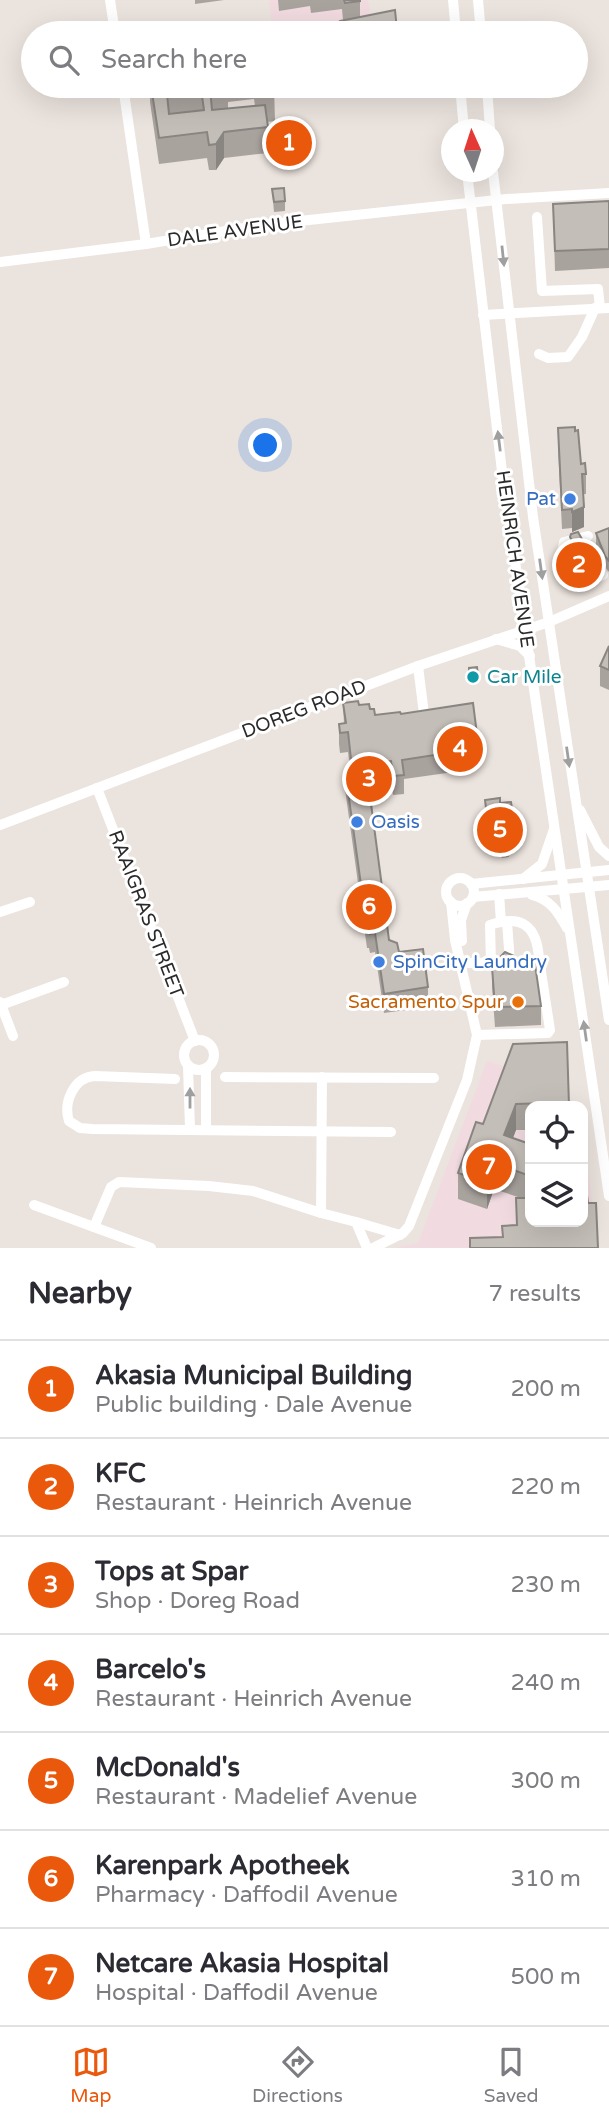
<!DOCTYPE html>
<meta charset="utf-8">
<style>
body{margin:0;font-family:"Varela Round",sans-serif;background:#f7f7f7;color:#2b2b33}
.controls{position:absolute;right:21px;bottom:21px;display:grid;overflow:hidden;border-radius:14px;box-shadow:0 7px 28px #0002}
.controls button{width:63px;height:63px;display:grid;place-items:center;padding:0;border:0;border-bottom:2px solid #e1e1e2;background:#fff;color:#2b2b33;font:35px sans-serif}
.compass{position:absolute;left:441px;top:119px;width:63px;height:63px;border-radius:50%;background:#fff;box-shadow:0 7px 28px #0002;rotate:357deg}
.you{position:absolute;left:266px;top:446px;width:24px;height:24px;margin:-18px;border:5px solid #fff;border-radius:50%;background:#1a73e8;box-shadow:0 0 0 10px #1a73e833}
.badge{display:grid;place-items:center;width:46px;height:46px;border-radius:50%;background:#ea580c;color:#fff;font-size:23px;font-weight:700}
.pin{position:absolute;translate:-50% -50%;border:4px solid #fff;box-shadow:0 2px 7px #0006}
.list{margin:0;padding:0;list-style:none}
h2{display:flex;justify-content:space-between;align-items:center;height:91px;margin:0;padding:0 28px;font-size:30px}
h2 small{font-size:23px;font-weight:400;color:#7c7c81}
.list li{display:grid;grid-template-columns:46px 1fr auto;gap:21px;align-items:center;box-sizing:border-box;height:98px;padding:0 28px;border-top:2px solid #e1e1e2}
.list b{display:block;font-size:26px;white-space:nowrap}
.list p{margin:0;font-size:23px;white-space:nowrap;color:#7c7c81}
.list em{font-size:23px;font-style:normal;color:#7c7c81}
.icon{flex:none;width:38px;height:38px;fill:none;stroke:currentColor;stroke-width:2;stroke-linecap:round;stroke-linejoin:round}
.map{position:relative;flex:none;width:609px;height:1248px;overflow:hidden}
.search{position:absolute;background:#fff;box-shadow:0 7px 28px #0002;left:21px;right:21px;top:21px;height:77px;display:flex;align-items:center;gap:18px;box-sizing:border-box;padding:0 24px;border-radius:38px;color:#7c7c81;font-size:26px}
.sheet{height:777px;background:#fff}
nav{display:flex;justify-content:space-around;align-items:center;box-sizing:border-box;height:98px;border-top:2px solid #e1e1e2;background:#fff;font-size:19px;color:#7c7c81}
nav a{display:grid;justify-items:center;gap:4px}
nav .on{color:#ea580c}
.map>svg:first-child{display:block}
</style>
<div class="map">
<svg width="609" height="1248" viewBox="0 0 609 1248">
<rect width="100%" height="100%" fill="#ebe3dd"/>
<g fill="#f1dbe0">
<path d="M269,0H368L373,33H273Z"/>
<path d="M487,1061L513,1069L530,1108V1222H583V1131L598,1248H395L418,1243Z"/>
</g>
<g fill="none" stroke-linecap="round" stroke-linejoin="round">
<g stroke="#fff" stroke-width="10">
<path d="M110,0L115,33"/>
<path d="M453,0L456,33"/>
<path d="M478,0L481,33"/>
<path d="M123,86L146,244"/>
<path d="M460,86L464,130"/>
<path d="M487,86L490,130"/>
<path d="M467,172L503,480L609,1196"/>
<path d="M493,172L533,517L609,1020"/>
<path d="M537,217L542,291L598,289L600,308"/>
<path d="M0,262L146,244L262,225L506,199L609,193"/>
<path d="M483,315L609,308"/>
<path d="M539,354L548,358L568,357L582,337L595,308"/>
<path d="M588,536L564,542L562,553L576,581L587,582L603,575"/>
<path d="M496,639L520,646L530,656"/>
<path d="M418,666L424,714"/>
<path d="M97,788L195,1041"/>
<path d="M580,810L599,847L609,856"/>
<path d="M0,825L418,666L549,622L609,596"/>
<circle cx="460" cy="892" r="14"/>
<path d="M523,879L542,864L554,829"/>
<path d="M471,884L609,870"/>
<path d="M499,894L501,922"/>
<path d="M532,895C551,900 558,912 567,928"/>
<path d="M473,897L609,885"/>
<path d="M0,912L30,902"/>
<path d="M507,922L510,963"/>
<path d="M462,941L461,920L467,903"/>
<path d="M464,963L534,962L539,959C537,926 522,914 490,925L491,963"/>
<path d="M0,1002L13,1036"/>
<path d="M1,1005L64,982"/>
<path d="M477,1035L548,1033L550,1030L539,959"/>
<circle cx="199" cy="1055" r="15"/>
<path d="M188,1066L190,1129"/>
<path d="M225,1077L434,1078"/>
<path d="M175,1079L95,1076C74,1077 63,1102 69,1121L80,1128L92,1129L391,1132"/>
<path d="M206,1129V1068"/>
<path d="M34,1205L151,1248"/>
<path d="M321,1213L356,1222L367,1248"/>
<path d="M356,1222L400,1235"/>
<path d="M94,1227L111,1187L119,1182L209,1186L253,1191L321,1213L322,1077"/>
<path d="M373,1248L403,1233L409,1226L467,1080L477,1035L455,940L451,902"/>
</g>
</g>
<g fill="#a9a39e" fill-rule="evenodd">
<path d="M195,0H224L195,4Z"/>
<path d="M278,0H360V17L397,30V33H313L340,29V21L343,20L342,9L311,13L310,6L279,11Z"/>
<path d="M150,86H274L275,121L267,122L268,153L224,158L216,170H209L207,158L159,164L150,102ZM254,99L255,106L228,109V102Z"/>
<path d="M272,189L285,201V211L274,212Z"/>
<path d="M609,201V268L555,271L553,204Z"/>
<path d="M558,428L581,464L586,474V494H583L584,527L572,532V528L562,529L558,448Z"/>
<path d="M609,528V572L605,567L596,545V533Z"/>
<path d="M578,532L592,571L586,574H581L570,552V537Z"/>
<path d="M609,646V690L600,686V666Z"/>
<path d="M469,668L478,676V681L469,682Z"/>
<path d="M343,703L359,705L370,709L375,715L401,714L478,742V761L469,762L454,772L404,779V794L393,795L391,780L375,783V795L370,799L389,940L428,987V1007L384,1013L375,952L370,953L369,948H367L345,789V770L350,768L348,752L340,753L339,744V724H344Z"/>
<path d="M485,800L500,803L515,828V843H513V851L509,852V857L502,858L501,856L490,855L485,815Z"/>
<path d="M500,957L515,966L541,1006V1025L495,1027L492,987V967H500Z"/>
<path d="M513,1044L569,1106H530V1130H516L513,1138L530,1144V1222L502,1237V1226L516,1225V1198H521L494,1189L487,1209L458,1199V1173L483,1124Z"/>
</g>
<g fill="#898581">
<path d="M224,132V158L216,170V144Z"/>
<path d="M584,507V527L572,532V512Z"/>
<path d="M592,557V571L586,574V559Z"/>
<path d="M469,743V762L454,772V752Z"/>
<path d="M375,776V795L368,801V781Z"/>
<path d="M516,1104V1130L504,1160V1135Z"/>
<path d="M494,1163V1189L487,1209V1183Z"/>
</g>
<g fill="#c4beb8" stroke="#898581" stroke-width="2" fill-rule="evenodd">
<path d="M344,0H360V1L345,3Z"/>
<path d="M395,10L397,30L382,32L383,33H313L342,29L340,21Z"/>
<path d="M151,86H225L210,88L212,110L265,105L268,127L224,132L216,144L209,145L207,132L159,138ZM201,89L204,110L169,114L167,94Z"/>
<path d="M256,86H274L275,95L257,97Z"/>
<path d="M284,188L285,201L274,202L272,189Z"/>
<path d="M609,201V249L555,251L553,204Z"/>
<path d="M575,427V431L578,430L581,464L585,463L586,474H582L584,507L572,512V509L562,510L558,428Z"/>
<path d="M609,528V561L605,556L596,533Z"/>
<path d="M578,532L592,557L586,559H581L570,537L571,534Z"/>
<path d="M609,646V670L600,666Z"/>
<path d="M477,667L478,676L469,677V668Z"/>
<path d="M358,701L359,705L369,704L370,709H374L375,715L400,712L401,714L473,703L478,742L469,743L454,752L402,760L404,775L393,776L391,761L374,763L375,776L368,781L389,940L397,943L399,952L423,949L428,987L384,994L375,933L370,934L369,928H367L345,770L352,768L348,732L340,733L339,724L346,723L343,703Z"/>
<path d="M500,798V803L511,802L515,828H512L513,837H509V842L502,843L501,841L490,840L485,800Z"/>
<path d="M505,952L514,956L515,966L535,964L541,1006L495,1007L492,967H501L500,957Z"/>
<path d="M567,1042L569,1106H547V1103L516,1104L504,1135L530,1144V1176L494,1163L487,1183L458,1173L476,1122L483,1124L513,1044Z"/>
<path d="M587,1195L588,1203H596L598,1248H470V1238L503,1237L502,1226L517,1225L516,1198H530V1222H583V1196Z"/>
</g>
<defs><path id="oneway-solid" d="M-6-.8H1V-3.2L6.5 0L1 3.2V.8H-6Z" transform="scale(1.75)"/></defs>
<g fill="#9f9f9f">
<use href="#oneway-solid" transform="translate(503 256) rotate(84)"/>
<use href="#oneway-solid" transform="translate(499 441) rotate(-97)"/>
<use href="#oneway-solid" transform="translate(541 569) rotate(82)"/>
<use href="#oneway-solid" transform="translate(568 757) rotate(82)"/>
<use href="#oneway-solid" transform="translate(585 1031) rotate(-98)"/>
<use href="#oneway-solid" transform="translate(190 1098) rotate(-90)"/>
</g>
<g fill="#3f7fe0" stroke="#fff" stroke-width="2.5">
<circle cx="570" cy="499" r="7"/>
<circle cx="357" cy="822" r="7"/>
<circle cx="379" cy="962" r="7"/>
</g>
<circle fill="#0f9aa8" stroke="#fff" stroke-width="2.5" cx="473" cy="677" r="7"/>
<circle fill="#e8710a" stroke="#fff" stroke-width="2.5" cx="518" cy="1002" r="7"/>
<g text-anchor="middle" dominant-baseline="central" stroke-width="6" stroke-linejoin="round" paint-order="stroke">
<g font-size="19" fill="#2a2a2a" stroke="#fff">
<text transform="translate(235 231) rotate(-8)">DALE AVENUE</text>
<text transform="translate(515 559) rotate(82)">HEINRICH AVENUE</text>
<text transform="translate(304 709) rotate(-21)">DOREG ROAD</text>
<text transform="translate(146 914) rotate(69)">RAAIGRAS STREET</text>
</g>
<g font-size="19" fill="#366cbe" stroke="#fff" text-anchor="start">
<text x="556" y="499" text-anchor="end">Pat</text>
<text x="371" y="822">Oasis</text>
<text x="393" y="962">SpinCity Laundry</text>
</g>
<g font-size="19" fill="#0d838f" stroke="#fff" text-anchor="start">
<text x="487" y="677">Car Mile</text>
</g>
<g font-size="19" fill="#c56008" stroke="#fff" text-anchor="end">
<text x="504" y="1002">Sacramento Spur</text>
</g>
</g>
</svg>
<div class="controls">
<button><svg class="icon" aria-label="locate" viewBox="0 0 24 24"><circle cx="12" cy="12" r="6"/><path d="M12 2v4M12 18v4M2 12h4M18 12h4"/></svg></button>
<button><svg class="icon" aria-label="layers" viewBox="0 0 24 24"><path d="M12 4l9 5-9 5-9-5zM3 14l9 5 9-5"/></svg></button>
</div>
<svg class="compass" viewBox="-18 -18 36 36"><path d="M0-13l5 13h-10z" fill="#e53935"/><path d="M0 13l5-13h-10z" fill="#7c7c81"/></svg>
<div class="you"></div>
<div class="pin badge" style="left:289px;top:143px">1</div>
<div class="pin badge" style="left:579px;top:565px">2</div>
<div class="pin badge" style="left:369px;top:779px">3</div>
<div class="pin badge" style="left:460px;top:749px">4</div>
<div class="pin badge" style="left:500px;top:830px">5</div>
<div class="pin badge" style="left:369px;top:907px">6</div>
<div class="pin badge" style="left:489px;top:1167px">7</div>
<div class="search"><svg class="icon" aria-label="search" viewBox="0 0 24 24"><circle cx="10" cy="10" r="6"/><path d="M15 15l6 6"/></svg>Search here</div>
</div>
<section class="sheet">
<h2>Nearby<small>7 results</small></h2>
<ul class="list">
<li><span class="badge">1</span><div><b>Akasia Municipal Building</b><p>Public building · Dale Avenue</p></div><em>200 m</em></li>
<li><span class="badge">2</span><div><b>KFC</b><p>Restaurant · Heinrich Avenue</p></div><em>220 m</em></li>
<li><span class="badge">3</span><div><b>Tops at Spar</b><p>Shop · Doreg Road</p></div><em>230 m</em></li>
<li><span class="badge">4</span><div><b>Barcelo's</b><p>Restaurant · Heinrich Avenue</p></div><em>240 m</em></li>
<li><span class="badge">5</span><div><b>McDonald's</b><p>Restaurant · Madelief Avenue</p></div><em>300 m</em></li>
<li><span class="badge">6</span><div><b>Karenpark Apotheek</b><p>Pharmacy · Daffodil Avenue</p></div><em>310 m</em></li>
<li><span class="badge">7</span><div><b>Netcare Akasia Hospital</b><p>Hospital · Daffodil Avenue</p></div><em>500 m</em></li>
</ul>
</section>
<nav>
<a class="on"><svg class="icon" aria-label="map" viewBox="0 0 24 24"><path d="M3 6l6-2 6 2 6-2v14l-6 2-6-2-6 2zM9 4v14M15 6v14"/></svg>Map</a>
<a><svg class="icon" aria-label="directions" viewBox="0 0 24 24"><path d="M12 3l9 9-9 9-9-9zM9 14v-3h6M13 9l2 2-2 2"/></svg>Directions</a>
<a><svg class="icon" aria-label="saved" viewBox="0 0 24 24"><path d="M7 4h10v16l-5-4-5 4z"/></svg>Saved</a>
</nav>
